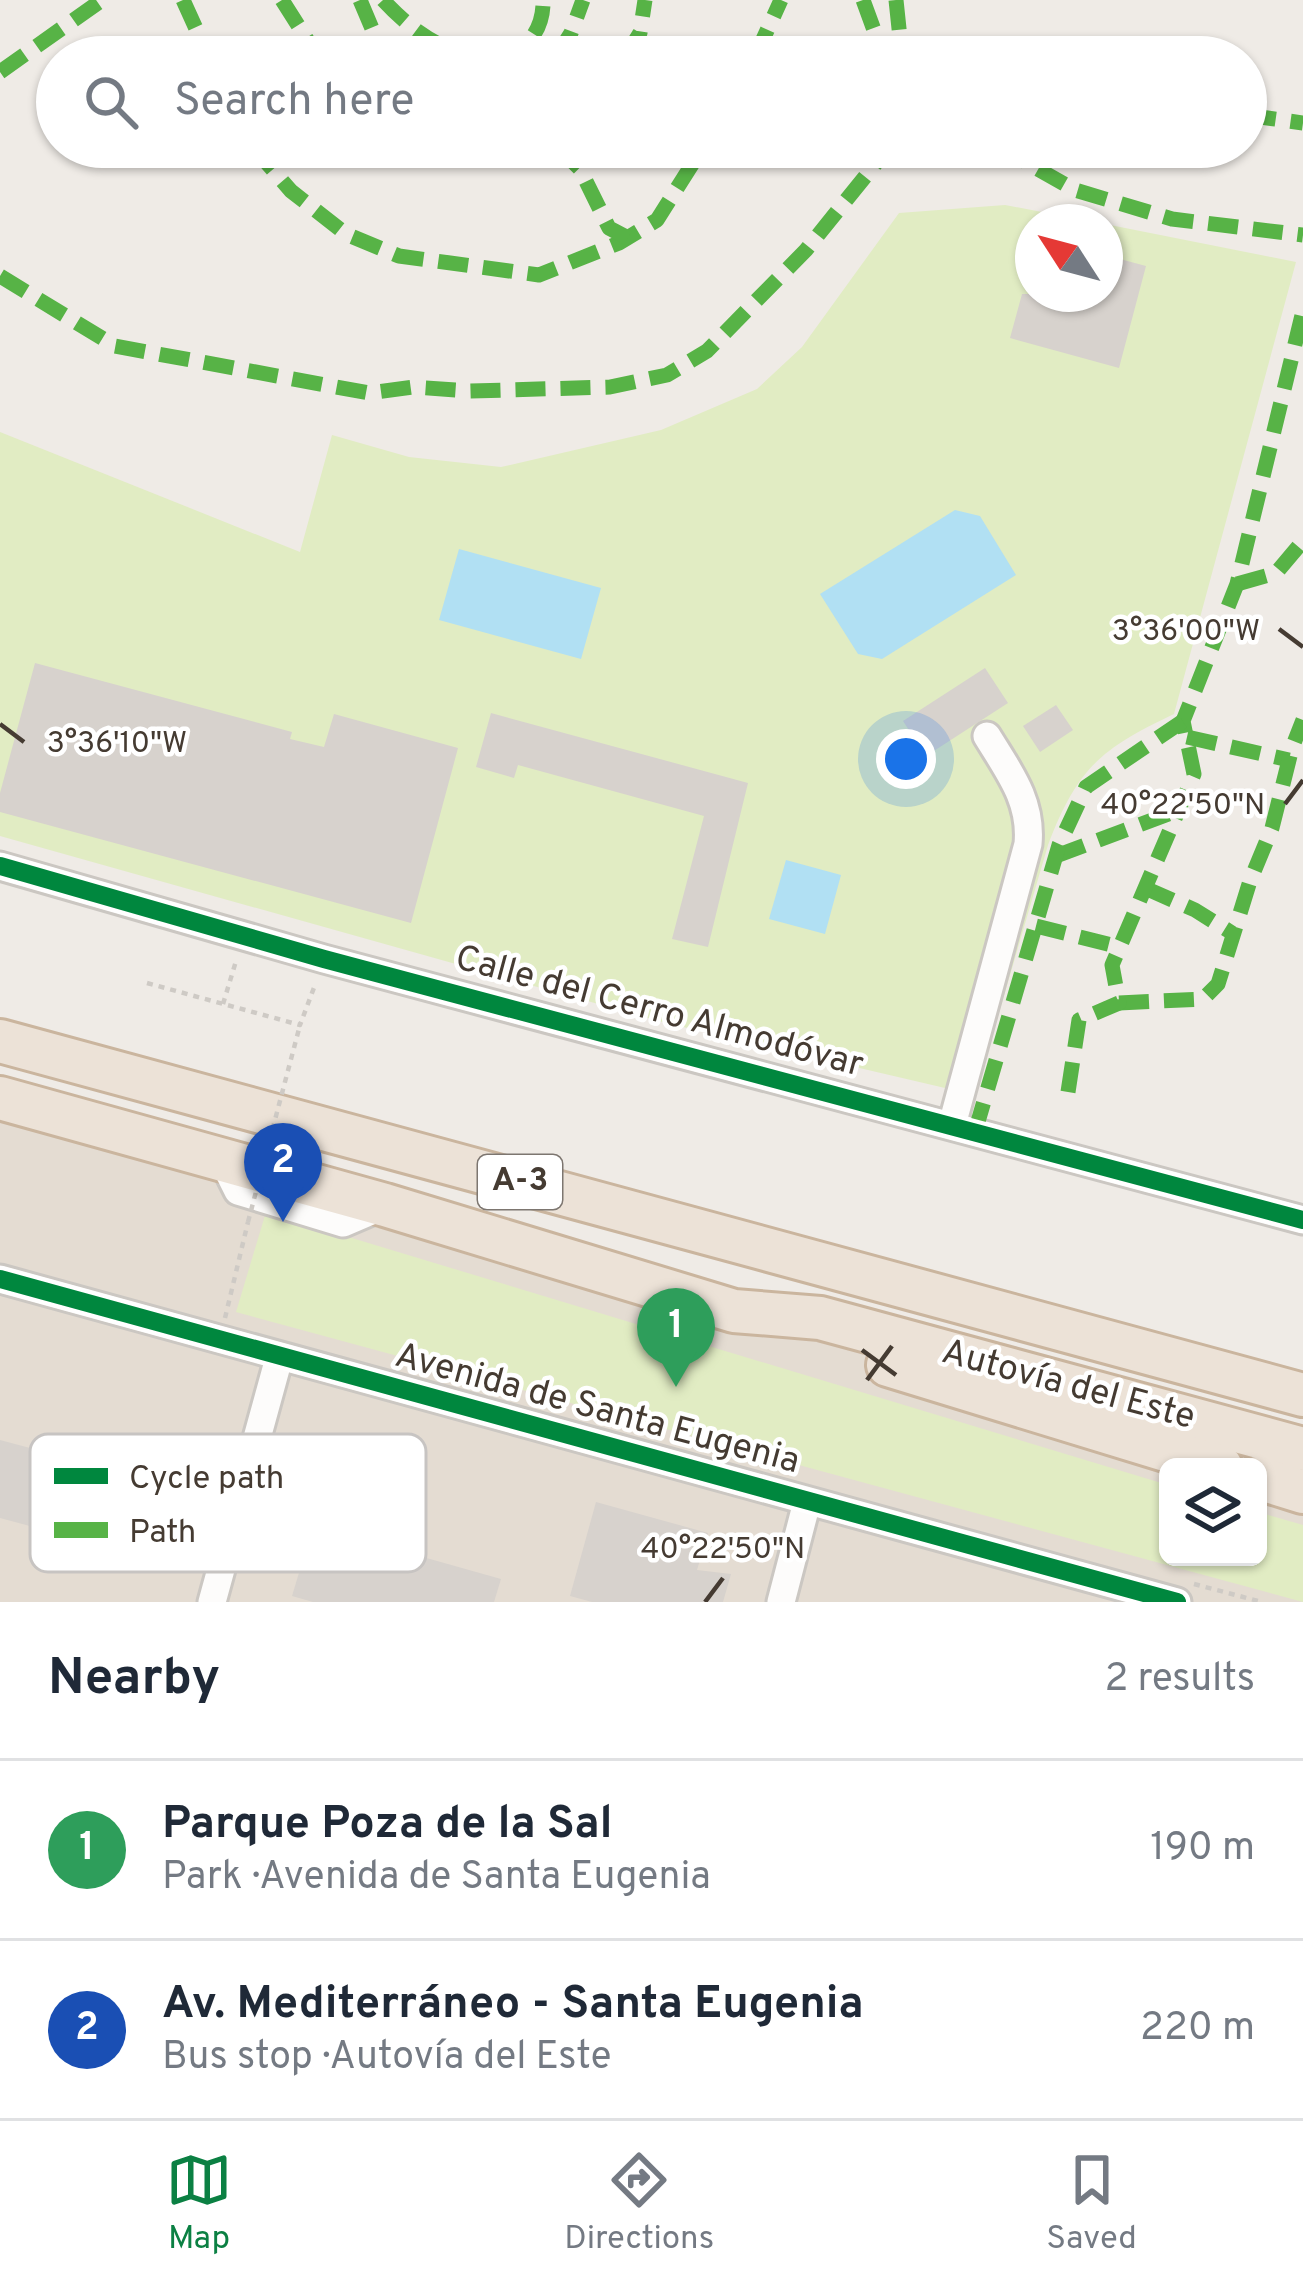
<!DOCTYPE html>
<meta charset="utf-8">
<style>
body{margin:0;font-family:Overpass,sans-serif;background:#f2f2f3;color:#1f2937}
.controls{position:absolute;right:36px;bottom:36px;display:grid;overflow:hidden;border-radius:18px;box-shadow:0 3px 9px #0004}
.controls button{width:108px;height:108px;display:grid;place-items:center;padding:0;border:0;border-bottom:3px solid #e0e1e3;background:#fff;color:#1f2937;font:60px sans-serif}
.compass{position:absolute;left:1015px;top:204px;width:108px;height:108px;border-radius:50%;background:#fff;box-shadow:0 3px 9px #0004;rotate:306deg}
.you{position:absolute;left:906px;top:759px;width:42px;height:42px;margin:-30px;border:9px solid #fff;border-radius:50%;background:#1a73e8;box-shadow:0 0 0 18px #1a73e833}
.badge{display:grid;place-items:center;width:78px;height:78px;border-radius:50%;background:#0b8043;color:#fff;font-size:39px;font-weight:700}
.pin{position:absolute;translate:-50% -99px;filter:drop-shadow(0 3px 6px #0008)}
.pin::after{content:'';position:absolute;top:63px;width:42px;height:36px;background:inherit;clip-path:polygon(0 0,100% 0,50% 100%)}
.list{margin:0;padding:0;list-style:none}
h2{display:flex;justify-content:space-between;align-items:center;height:156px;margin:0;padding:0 48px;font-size:51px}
h2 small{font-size:39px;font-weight:400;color:#747a83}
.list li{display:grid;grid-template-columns:78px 1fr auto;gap:36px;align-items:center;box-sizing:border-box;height:180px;padding:0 48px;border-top:3px solid #e0e1e3}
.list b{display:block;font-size:45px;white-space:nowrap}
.list p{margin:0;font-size:39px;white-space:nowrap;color:#747a83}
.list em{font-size:39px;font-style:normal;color:#747a83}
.icon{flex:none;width:66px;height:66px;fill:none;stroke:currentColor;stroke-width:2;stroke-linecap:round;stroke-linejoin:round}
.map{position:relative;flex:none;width:1303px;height:1602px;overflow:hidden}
.search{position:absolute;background:#fff;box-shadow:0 3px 9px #0004;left:36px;right:36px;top:36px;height:132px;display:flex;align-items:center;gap:30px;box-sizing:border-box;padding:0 42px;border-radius:66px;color:#747a83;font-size:45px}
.sheet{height:516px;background:#fff}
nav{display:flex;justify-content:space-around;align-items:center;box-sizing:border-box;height:168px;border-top:3px solid #e0e1e3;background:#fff;font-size:33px;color:#747a83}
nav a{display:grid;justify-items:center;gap:6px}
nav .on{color:#0b8043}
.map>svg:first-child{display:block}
</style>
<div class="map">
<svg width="1303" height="1602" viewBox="0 0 1303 1602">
<rect width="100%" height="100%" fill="#efebe6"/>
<path fill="#e4dcd2" d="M0,1098L734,1311L1021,1406L1168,1467V1557H1258V1478L1303,1492V1602H0Z"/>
<g fill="#e1ecc3">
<path d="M1005,205L1094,222H1033V294H1105V224L1296,262L1174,714C1101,749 1078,767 1048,845L975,1095L666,1023L0,836V432L300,552L332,435L409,457L501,467L661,430L757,389L802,347L899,213Z"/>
<path d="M266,1212L1168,1485V1557H1258V1512L1303,1525V1602L236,1312Z"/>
</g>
<g fill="#b1e0f3">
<path d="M955,510L980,516L1016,575L882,659L858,654L820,594Z"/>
<path d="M459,549L601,588L581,659L439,620Z"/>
<path d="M786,860L841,875L825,934L769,919Z"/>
</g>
<g fill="#d7d2cd">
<path d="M1105,255L1146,266L1119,368L1010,338L1022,294H1105Z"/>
<path d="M35,663L292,732L290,739L324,747L334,714L458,748L411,923L0,812V793Z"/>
<path d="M985,668L1008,703L926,756L903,721Z"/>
<path d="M1056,705L1073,730L1040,752L1023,726Z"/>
<path d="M491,713L748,783L708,947L672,939L704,816L518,765L514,778L476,767Z"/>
<path d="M0,1440L180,1488L160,1561L0,1518Z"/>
<path d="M596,1502L708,1533L697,1570L731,1574L723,1602H592L570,1596Z"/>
<path d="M313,1526L501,1579L494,1602H313L292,1596Z"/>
</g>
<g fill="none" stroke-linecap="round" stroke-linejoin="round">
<defs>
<g id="minor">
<path d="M0,866L324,959L1303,1220"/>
<path d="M952,1125L1028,844C1032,801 1009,772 987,736"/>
<path d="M222,1159L238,1191L343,1223L385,1205"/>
<path d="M0,1279L1177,1602"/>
<path d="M212,1602L279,1358"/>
<path d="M781,1602L807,1502"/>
</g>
<g id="highway">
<path d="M0,1041L1303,1395"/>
<path d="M0,1098L385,1205L734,1311L820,1318L1303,1449"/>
<path d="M888,1365L1221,1467"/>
<path d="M1258,1478L1303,1492"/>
</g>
</defs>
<use href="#minor" stroke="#cbc7c2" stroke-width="33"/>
<use href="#highway" stroke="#cab59e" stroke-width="48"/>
<g stroke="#cecac5" stroke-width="4.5" stroke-dasharray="6 6" stroke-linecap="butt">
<path d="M147,983L300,1025L315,985"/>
<path d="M223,1004L236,961"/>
<path d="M225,1318L248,1222"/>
<path d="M1194,1584L1262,1602"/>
</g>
<use href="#minor" stroke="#fdfcfb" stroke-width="27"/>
<use href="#highway" stroke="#ece2d7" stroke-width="42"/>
<path stroke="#cecac5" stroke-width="4.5" stroke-dasharray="6 6" stroke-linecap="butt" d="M248,1222L300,1025"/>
<g stroke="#57b346" stroke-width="15" stroke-dasharray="30 15" stroke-linecap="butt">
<path d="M183,0L209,57"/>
<path d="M282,0L318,57"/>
<path d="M360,0L376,38L391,57"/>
<path d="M383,0C408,27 435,47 471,57"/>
<path d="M863,0L878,41L891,57"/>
<path d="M896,0L902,57"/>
<path d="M497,57C527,54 544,28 543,0"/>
<path d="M556,57L571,33L583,0"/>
<path d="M625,57L640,33L645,0"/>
<path d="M755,57L781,0"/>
<path d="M0,72L102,0"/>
<path d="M1246,115L1303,123"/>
<path d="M253,147L291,191L346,234L399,256L539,275L619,243L657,220L703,147"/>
<path d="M419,147L489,152L505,147"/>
<path d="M558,147L580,169L609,228L628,238"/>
<path d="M999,147L1075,190L1172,219L1303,235"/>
<path d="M0,276L115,346L369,393L413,387L470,391L610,387L667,375L707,351L806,250L889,147"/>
<path d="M1237,584L1276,573L1303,541"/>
<path d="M1187,737L1289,760"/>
<path d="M1056,856L1179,810"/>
<path d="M1145,888L1195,910L1232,933"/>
<path d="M1036,926L1120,947"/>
<path d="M1119,1003L1203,999L1218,984L1250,881L1272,828L1292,748L1303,720"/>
<path d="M1068,1092L1079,1020L1119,1003L1112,965L1194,774L1183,721L1237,584L1303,311"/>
<path d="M975,1132L1059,845L1086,787L1183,721"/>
</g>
<defs>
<g id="cycleway">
<path d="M0,866L324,959L1303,1220"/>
<path d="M0,1279L1177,1602"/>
</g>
</defs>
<use href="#cycleway" stroke="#fff" stroke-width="26"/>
<use href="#cycleway" stroke="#00873e" stroke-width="18"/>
</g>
<path fill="none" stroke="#453b32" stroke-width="4.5" d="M1279,629L1303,647M0,724L24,742M1285,804L1303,780M862,1350L896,1375M867,1380L892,1346M705,1602L723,1578"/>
<g text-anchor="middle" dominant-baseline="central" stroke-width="9" stroke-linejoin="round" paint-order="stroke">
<rect fill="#fff" stroke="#7d7670" stroke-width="3" x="478" y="1155" width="84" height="54" rx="9"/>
<g font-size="33" font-weight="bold" fill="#453b32">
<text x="520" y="1182">A-3</text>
</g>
<g font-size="36" fill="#453b32" stroke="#fff">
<text transform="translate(659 1013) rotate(15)">Calle del Cerro Almodóvar</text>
<text transform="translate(1068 1386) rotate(15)">Autovía del Este</text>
<text transform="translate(597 1410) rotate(15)">Avenida de Santa Eugenia</text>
</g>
</g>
<rect x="30" y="1434" width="396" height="138" rx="18" fill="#fff" stroke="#c7c4c2" stroke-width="3"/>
<rect x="54" y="1468" width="54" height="16" fill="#00873e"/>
<rect x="54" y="1522" width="54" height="16" fill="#57b346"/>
<g font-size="33" fill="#453b32">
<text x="129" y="1488">Cycle path</text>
<text x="129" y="1542">Path</text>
</g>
<g font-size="30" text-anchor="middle" fill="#453b32" stroke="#fff" stroke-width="9" stroke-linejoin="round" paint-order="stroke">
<text x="1186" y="640">3°36'00"W</text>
<text x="117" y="752">3°36'10"W</text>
<text x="1183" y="814">40°22'50"N</text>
<text x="723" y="1558">40°22'50"N</text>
</g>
</svg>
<div class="controls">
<button><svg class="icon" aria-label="layers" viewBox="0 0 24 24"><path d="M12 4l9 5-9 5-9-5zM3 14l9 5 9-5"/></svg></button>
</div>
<svg class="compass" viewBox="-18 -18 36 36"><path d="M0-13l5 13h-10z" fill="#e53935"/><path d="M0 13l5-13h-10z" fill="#747a83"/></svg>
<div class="you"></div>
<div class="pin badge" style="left:676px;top:1387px;background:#2e9e5b">1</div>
<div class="pin badge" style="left:283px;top:1222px;background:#1a4fb4">2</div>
<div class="search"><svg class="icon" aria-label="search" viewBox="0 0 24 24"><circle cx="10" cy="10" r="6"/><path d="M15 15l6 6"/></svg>Search here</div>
</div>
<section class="sheet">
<h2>Nearby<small>2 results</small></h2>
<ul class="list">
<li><span class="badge" style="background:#2e9e5b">1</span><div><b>Parque Poza de la Sal</b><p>Park · Avenida de Santa Eugenia</p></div><em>190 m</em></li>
<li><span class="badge" style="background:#1a4fb4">2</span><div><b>Av. Mediterráneo - Santa Eugenia</b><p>Bus stop · Autovía del Este</p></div><em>220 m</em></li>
</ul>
</section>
<nav>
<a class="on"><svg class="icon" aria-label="map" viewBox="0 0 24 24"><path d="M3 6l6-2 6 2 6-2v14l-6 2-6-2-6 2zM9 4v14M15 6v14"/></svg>Map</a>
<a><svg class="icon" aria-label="directions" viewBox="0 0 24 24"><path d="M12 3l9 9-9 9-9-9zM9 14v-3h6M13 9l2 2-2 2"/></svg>Directions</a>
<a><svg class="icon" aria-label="saved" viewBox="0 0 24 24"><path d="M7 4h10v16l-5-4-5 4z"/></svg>Saved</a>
</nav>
